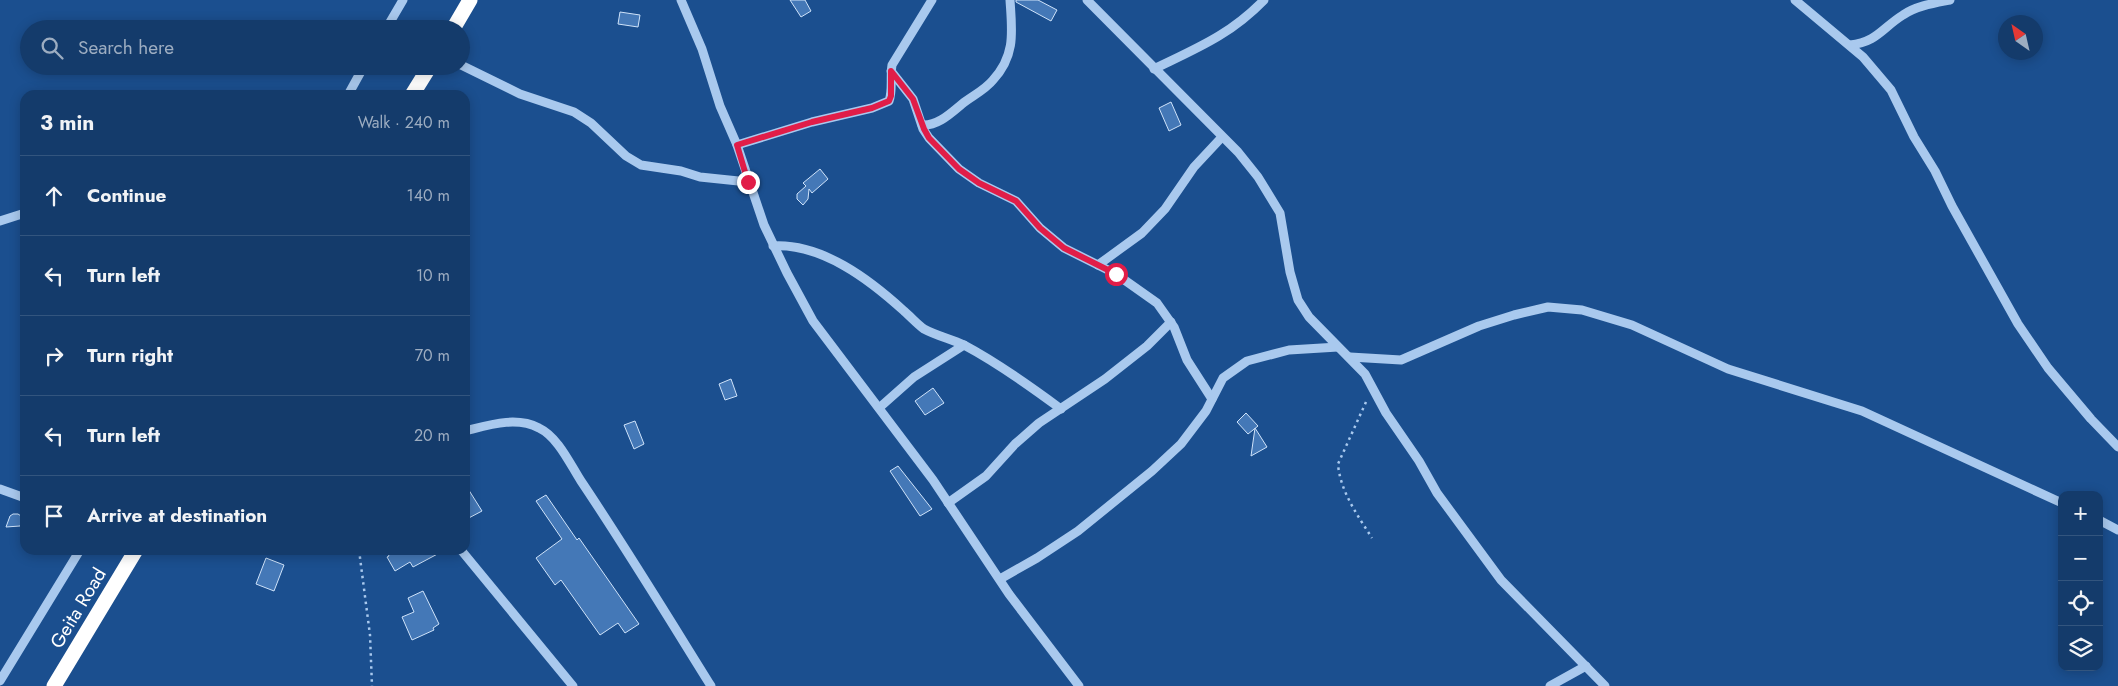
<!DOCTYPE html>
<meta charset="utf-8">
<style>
body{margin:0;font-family:Jost,sans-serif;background:#214673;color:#f1f3f6}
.controls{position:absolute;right:15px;bottom:15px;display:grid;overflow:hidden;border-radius:10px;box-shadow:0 2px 12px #0003}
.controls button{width:45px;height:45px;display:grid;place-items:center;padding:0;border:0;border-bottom:1px solid #33557e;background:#143b6b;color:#f1f3f6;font:25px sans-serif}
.compass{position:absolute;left:1998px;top:15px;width:45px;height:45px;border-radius:50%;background:#143b6b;box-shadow:0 2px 12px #0003;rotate:326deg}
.stop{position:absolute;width:15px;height:15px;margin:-11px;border:4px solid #e11d48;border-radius:50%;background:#fff}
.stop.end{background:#e11d48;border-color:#fff;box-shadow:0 1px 5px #0008}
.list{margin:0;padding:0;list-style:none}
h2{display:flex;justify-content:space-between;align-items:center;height:65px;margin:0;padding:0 20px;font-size:21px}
h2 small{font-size:16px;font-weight:400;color:#9dadc1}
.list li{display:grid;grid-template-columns:32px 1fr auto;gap:15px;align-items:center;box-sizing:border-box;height:80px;padding:0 20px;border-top:1px solid #33557e}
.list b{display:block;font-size:19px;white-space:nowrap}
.list em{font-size:16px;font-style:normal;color:#9dadc1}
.icon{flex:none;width:28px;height:28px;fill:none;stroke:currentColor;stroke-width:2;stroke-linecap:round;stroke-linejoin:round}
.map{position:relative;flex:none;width:2118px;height:686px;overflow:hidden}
.search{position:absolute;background:#143b6b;box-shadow:0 2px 12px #0003;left:20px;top:20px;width:450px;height:55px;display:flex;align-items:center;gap:12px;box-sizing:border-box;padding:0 18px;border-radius:28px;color:#9dadc1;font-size:19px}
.panel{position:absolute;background:#143b6b;box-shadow:0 2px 12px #0003;left:20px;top:90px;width:450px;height:465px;border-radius:15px}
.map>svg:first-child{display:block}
</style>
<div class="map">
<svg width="2118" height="686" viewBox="0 0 2118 686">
<rect width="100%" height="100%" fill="#1b4f8f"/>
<g fill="#4478b7" stroke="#cfe3fa">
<path d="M790,0H805L811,11L801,17Z"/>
<path d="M1016,0H1038L1057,10L1051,21L1016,2Z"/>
<path d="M620,12L640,15L638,27L618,24Z"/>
<path d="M1171,102L1181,125L1169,131L1159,108Z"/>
<path d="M820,169L828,179L812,193L809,189L808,199L803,205L797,199V194L806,186L803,183Z"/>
<path d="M731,379L737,396L725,400L719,384Z"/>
<path d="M933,388L944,403L925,415L915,401Z"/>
<path d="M1246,413L1258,426L1248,434L1237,422Z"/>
<path d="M635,421L644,444L634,449L624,425Z"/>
<path d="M1255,428L1267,447L1251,456Z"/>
<path d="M898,466L932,509L920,516L890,471Z"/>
<path d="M465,484L482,511L465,520Z"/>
<path d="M546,495L577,540L579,538L639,624L625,633L618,623L600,635L561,580L555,585L536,558L562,539L536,501Z"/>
<path d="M13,514H18L21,516L22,523L20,526L6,527L10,516Z"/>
<path d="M386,550H445L413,567L410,562L395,571L387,557L389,556Z"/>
<path d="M266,558L284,565L274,591L256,584Z"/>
<path d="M423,591L439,624L433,628L434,630L412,640L402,617L414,612L408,598Z"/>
</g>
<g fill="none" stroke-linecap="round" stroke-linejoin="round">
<g stroke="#a9c9ee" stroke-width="2.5" stroke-dasharray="2.5 4" stroke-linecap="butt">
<path d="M1366,402L1338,464C1340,491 1358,516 1372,538"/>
<path d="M359,550L370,635L372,686"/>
</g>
<g stroke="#a9c9ee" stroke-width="9">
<path d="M681,0L702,49L720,106L737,145L764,225L787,273L813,321L933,480L1009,594L1079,686"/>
<path d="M1087,0L1238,152L1258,177L1280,213L1290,272L1298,300L1309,317L1365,374L1386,413L1419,461L1437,493L1501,580L1605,686"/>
<path d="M1795,0L1863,57L1891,90L1914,137L1935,171L1952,206L2018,324L2048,368L2091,419L2118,447"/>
<path d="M386,29L403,0"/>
<path d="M1850,45C1877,42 1882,28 1903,15C1916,6 1935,3 1950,0"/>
<path d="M461,65L520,94L574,112L591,123L626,156L641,165L681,171L700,177L748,182"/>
<path d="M1154,69C1197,48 1230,35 1264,0"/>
<path d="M891,71L913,99L923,129L929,138L959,169L979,183L1016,201L1040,228L1064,248L1116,274L1157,303L1174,327L1187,360L1212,399"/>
<path d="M348,95L364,66"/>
<path d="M922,125C938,126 951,113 962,104C972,96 985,90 993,80C1016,55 1012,31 1010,0"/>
<path d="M737,145L812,122L872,108L889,101C893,91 890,77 892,65L932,0"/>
<path d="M0,221L25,213"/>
<path d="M773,246C822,243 870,280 904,311C911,317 917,324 924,329C937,336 951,339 964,345C998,363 1030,386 1061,409"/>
<path d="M1098,265L1142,233L1165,209L1194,167L1222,137"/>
<path d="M1350,357L1401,360L1479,326L1514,315L1548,307L1582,310L1632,325L1728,369L1862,411L2062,503"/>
<path d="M879,408L914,377L964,345"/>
<path d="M465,431C489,425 516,416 539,428C558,437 570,464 581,481C626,548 668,617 711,686"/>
<path d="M0,489L25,498"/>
<path d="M948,503L986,476L1015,444L1039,423L1105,379L1147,346L1171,322"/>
<path d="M2099,520L2118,530"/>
<path d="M461,550L573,686"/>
<path d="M1000,579L1037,558L1078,531L1152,471L1181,444L1206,411L1223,378L1247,361L1289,350L1338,347"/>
<path d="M0,681L80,550"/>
<path d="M1550,686L1586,666"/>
</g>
<g stroke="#fff" stroke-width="15">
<path d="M453,29L470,0"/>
<path d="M412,95L430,66"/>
<path d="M54,686L136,550"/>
</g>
</g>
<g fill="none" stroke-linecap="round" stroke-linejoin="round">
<path stroke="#e11d48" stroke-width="6" d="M748,182L737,145L812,122L872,108L889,101L891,96V71L913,99L924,129L929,138L959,169L979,183L1016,201L1040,228L1064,248L1116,274"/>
</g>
<g text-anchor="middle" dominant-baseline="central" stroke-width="4.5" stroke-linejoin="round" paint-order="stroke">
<g font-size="19" fill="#fff" stroke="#1b4f8f">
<text transform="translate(78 608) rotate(-59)">Geita Road</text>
</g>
</g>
</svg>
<div class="controls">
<button>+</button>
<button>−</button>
<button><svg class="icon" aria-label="locate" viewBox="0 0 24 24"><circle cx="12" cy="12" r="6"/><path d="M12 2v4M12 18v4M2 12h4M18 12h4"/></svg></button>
<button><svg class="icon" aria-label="layers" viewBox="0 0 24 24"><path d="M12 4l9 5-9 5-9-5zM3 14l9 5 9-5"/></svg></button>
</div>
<svg class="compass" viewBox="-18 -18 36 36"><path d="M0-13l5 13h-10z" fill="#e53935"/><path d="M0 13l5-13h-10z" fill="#9dadc1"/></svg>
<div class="stop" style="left:1116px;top:274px"></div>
<div class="stop end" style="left:748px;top:182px"></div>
<div class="search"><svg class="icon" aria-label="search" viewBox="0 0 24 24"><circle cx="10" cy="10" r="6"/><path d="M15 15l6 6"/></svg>Search here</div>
<section class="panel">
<h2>3 min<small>Walk · 240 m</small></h2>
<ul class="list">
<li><svg class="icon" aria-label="ahead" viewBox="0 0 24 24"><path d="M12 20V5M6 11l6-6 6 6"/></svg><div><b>Continue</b></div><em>140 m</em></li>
<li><svg class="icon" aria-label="left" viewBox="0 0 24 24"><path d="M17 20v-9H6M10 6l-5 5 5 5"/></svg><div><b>Turn left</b></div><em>10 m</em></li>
<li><svg class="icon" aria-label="right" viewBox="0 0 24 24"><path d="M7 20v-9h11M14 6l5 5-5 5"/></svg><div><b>Turn right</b></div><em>70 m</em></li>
<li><svg class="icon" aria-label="left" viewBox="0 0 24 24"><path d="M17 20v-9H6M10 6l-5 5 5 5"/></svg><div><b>Turn left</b></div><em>20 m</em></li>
<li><svg class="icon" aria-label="arrive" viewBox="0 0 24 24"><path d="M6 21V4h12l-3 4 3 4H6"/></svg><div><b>Arrive at destination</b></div></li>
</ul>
</section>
</div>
